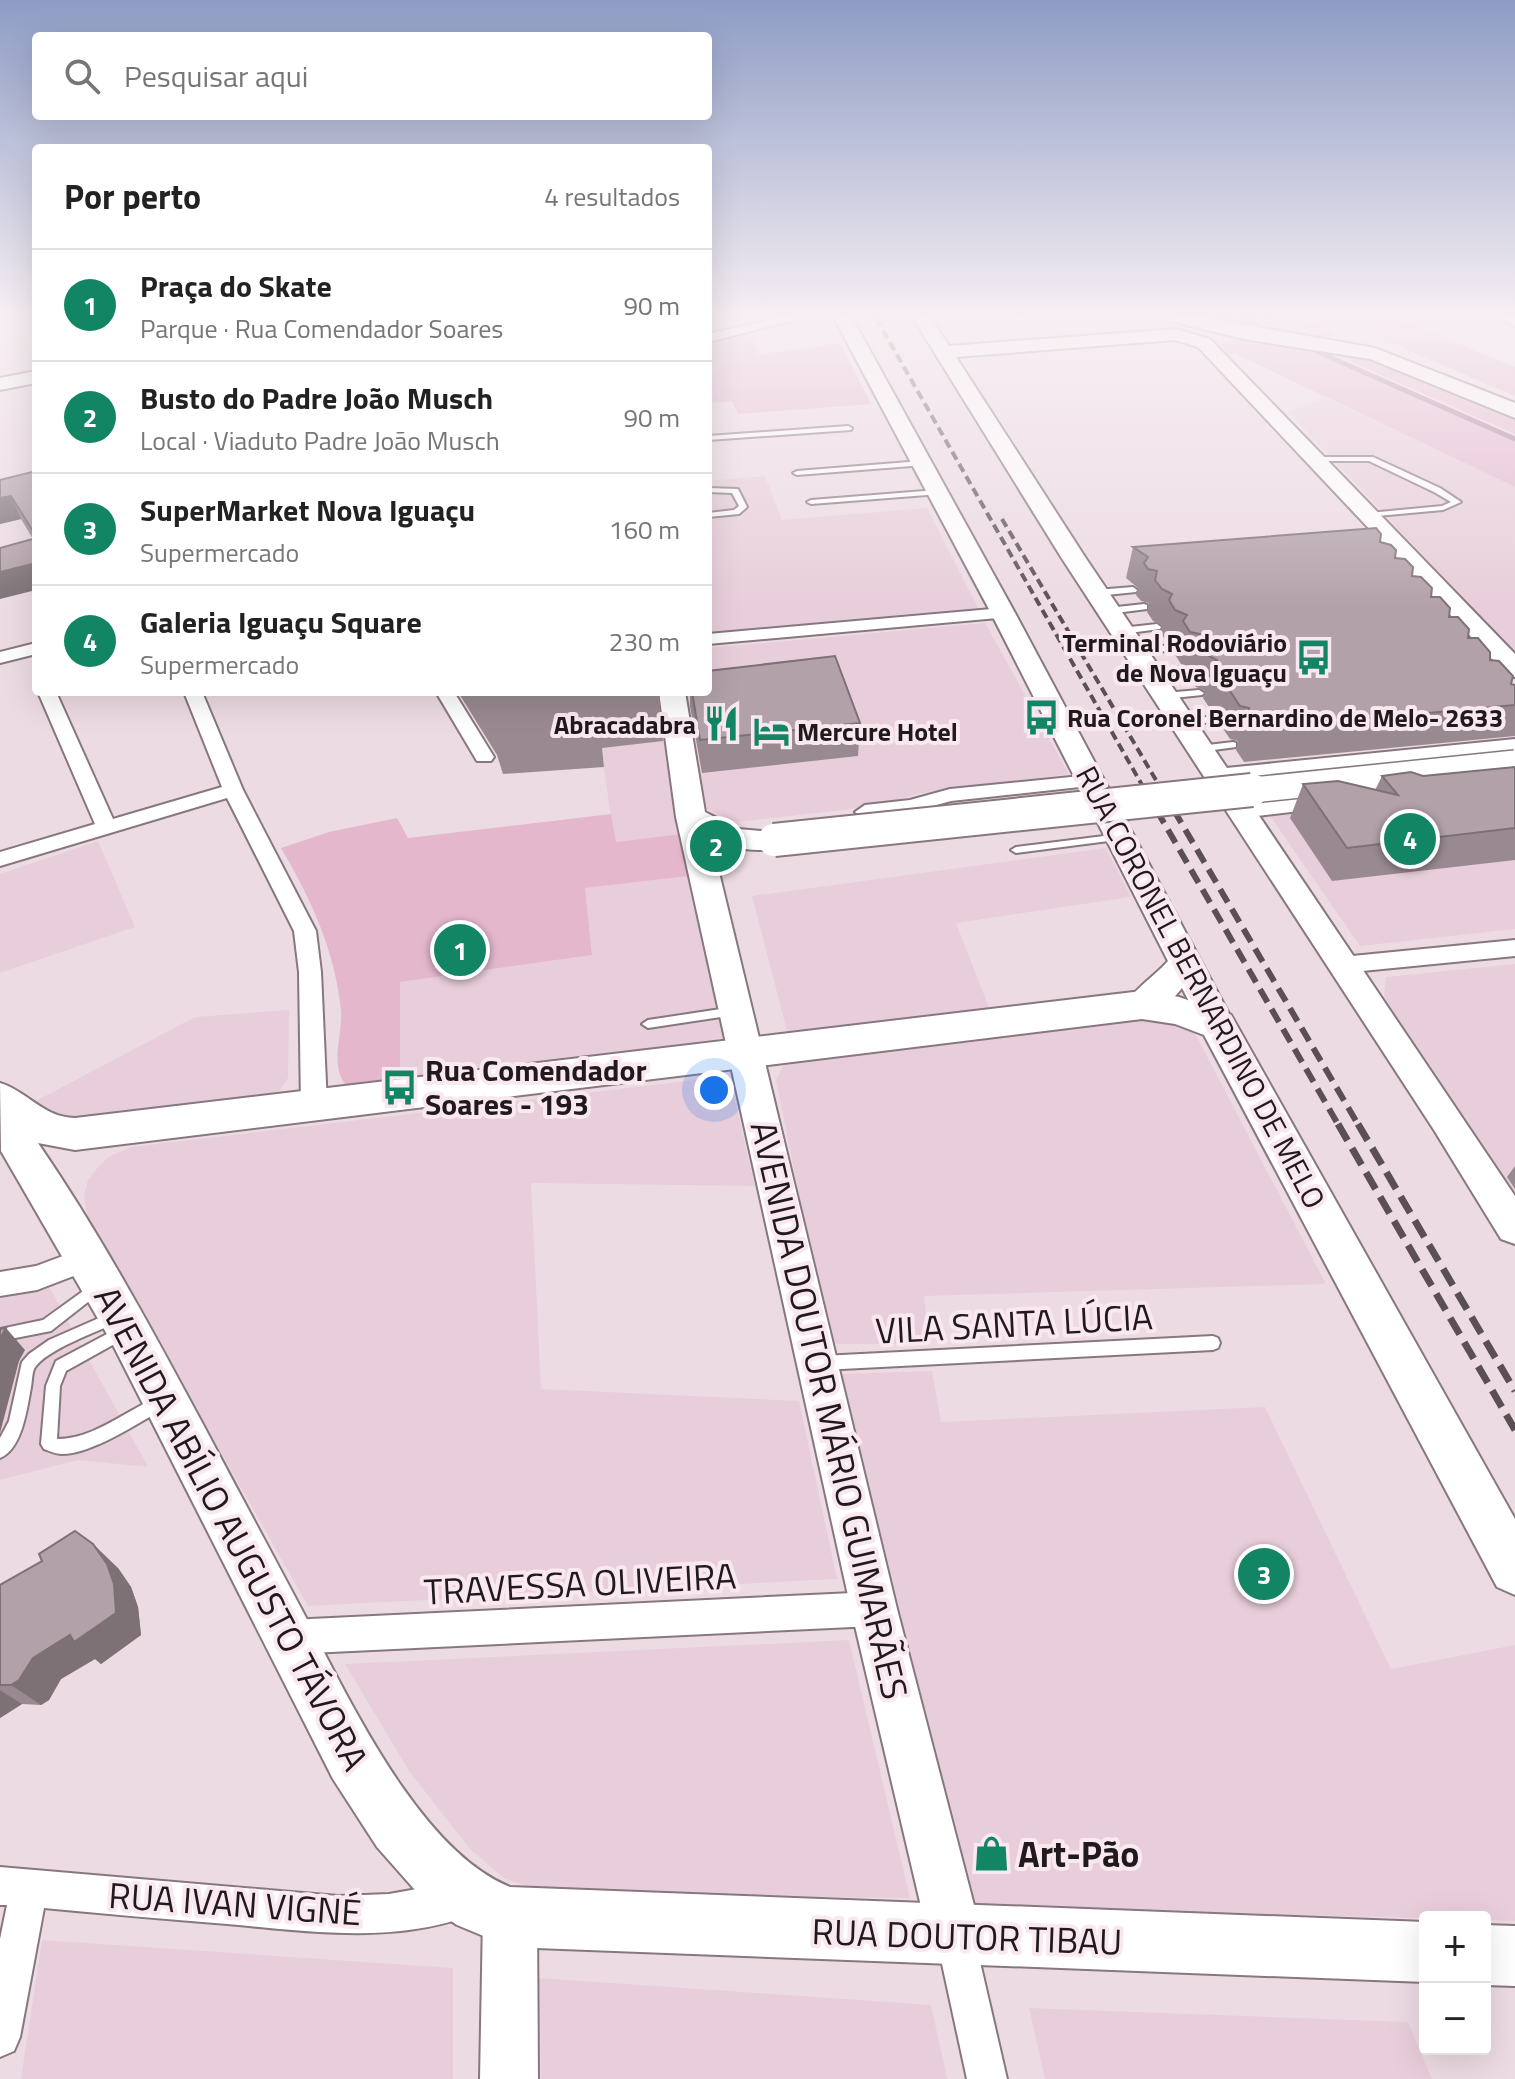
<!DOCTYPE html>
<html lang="pt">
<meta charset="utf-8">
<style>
body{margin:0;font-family:"Titillium Web",sans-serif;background:#f6f6f6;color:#222}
.controls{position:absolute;right:24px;bottom:24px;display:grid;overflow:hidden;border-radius:8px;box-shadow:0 8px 32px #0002}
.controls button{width:72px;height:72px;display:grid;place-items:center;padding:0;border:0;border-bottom:2px solid #e0e0e0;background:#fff;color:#222;font:40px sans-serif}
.you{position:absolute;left:714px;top:1090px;width:28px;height:28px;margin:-20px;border:6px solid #fff;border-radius:50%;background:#1a73e8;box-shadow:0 0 0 12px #1a73e833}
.badge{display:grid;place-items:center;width:52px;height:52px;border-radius:50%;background:#128564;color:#fff;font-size:26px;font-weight:700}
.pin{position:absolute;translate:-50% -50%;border:4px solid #fff;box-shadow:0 2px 8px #0006}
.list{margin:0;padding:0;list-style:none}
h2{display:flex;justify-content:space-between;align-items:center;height:104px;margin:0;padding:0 32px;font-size:34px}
h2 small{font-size:26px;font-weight:400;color:#767676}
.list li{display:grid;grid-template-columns:52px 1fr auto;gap:24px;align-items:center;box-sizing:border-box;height:112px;padding:0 32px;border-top:2px solid #e0e0e0}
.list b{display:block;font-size:30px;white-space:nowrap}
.list p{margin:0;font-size:26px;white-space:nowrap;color:#767676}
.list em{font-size:26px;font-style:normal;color:#767676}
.icon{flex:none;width:44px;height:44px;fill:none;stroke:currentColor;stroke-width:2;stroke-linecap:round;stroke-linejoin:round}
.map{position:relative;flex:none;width:1515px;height:2079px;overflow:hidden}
.search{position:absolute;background:#fff;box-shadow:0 8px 32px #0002;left:32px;top:32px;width:680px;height:88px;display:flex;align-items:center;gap:20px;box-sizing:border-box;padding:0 28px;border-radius:8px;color:#767676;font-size:30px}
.panel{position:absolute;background:#fff;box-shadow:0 8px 32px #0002;left:32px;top:144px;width:680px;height:552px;border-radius:8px}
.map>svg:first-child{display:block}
</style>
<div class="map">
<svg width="1515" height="2079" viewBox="0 0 1515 2079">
<rect width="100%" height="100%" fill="#eddbe4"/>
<g fill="#e8ceda">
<path d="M1326,398L1515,487V652L1288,412Z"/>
<path d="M765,476L782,520L927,508L978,608L708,633V481Z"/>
<path d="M985,623L1069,774L916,794L885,805L737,822L705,808L685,692H708V648Z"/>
<path d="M592,692H656L670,747L681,834L615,842Z"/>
<path d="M1515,787V929L1360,946L1270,816Z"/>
<path d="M98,841L135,927L0,973V874Z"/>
<path d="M1106,848L1131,897L956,923L990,1010L788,1035L752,896Z"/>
<path d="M689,876L723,1038L400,1084L399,982L592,955L585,888Z"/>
<path d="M1515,964V1198L1384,997L1386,977Z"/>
<path d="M289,1010L288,1078L278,1093L268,1099L74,1124L50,1114L32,1103L195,1017Z"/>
<path d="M1152,1017L1188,1020L1326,1284L924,1296L929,1344H829L776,1080L783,1066L799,1060Z"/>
<path d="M729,1076L755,1186L531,1183L541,1389L799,1401L837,1579L308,1606L87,1216L84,1195L88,1180L99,1166L110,1156L132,1147Z"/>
<path d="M49,1287L148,1467L78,1460L0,1480V1299Z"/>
<path d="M932,1371L941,1422L1265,1407L1391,1669L1515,1645V1921L1485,1920V1917L1425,1918L972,1907L840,1374Z"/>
<path d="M849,1640L910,1898L549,1893L505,1879L470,1849L409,1771L345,1664Z"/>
<path d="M42,1940L453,1968V2079H21Z"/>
<path d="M539,1978L931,2005L947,2079H541Z"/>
<path d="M1029,2008L1408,2022L1432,2079H1045Z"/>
</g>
<g fill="#e4b7cd">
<path d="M1191,318H1300L1332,332L1333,336L1319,340Z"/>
<path d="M1333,318H1397L1515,367V396Z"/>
<path d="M750,332L759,355L840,343L871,404L738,414L732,401L708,403V368L711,367L708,364V341Z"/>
<path d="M1238,338L1304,347L1515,441V487L1234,353L1229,355L1221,344Z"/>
<path d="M1324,350L1360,354L1515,414V434Z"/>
<path d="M611,814L616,842L681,834L689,876L585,888L592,955L400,982V1084L348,1087C328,1068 343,1035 341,1010C335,951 311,899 281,848L329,832L397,818L408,838Z"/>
</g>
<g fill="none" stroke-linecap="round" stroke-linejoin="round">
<g stroke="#a87991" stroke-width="5">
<path d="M1243,318L1256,324"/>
<path d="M1316,351L1515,439"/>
</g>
<defs>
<g id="lane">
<path d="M848,426L852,428L851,430L708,440V436Z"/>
<path d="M1311,457H1373L1440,488L1461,502L1443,510L1366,517V513H1369L1442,506L1451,502L1434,492L1369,461H1311Z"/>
<path d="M921,461L925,463L924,465L797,475L793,473L797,471Z"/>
<path d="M708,488L738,489L747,507L739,514L708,517V513L734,510L739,506L732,493L708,492Z"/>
<path d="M937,490L941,492L940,494L811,504L807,502L811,500Z"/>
<path d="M1133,587L1137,590L1136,592L1096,596L1092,593L1096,590Z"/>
<path d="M1144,604L1147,605V609L1108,614L1104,611L1108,608Z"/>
<path d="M1157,624L1161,627L1160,629L1121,634L1117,631L1121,628Z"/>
<path d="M1171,645L1175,648L1174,650L1135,655L1131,652L1135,649Z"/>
<path d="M1185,667L1188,668V672L1149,676L1144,673L1149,670Z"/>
<path d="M1199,690L1204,693L1202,695L1164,699L1159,696L1164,693Z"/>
<path d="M1216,716L1219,717V721L1181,726L1176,723L1181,720Z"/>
<path d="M1233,742L1236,743V747L1199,752L1194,749L1199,746Z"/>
<path d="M1120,834L1124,835L1125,837L1124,839L1016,853L1011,850L1016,847Z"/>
<path d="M734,1007L740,1011L734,1015L648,1028L642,1024L648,1020Z"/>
<path d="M97,1281L102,1283L104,1287L102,1291L51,1331L0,1341V1329L43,1320Z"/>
<path d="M115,1311L120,1313L122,1317L120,1321C100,1331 44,1350 34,1369C32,1374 32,1382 31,1387C27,1409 22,1449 0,1458V1438L9,1421L22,1362L29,1354L49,1340Z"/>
<path d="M122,1326L127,1327L129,1332L127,1337L66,1371L60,1386L57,1439C95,1439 126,1410 160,1396L165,1398L167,1403L165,1408C138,1423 92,1454 62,1454C55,1454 50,1451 44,1449L41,1444L46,1386L56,1361Z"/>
<path d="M1213,1336L1218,1338L1220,1343L1218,1348L1213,1350L822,1370L817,1368L815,1363L817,1358L822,1356Z"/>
</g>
<g id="street">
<path d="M779,318H802L708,342V334Z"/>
<path d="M1500,318H1515V326Z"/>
<path d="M1003,608L1012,613L1009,617L708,644V634Z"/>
<path d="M36,643V654L0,663V652Z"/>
<path d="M38,692H56L113,819L222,787L184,692H202L243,790L316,931L321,972L327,1105L323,1112L314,1115L305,1112L301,1105L299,972L294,931L227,798L0,866V852L95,824Z"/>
<path d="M436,692H454L494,757L491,761H477Z"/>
<path d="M1515,739V751L1216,781L1206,775L1216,769Z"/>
<path d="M1091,775L1098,777L1101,781L1098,785L951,801L911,812L865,819L855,812L865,805L910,800L950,789Z"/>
<path d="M1326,796L1333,797L1336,802L1333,807L1240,818L1230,811L1240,804Z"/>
<path d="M1515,940V956L1342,973L1334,971L1331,965L1334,959L1342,957Z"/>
<path d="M87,1247L97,1251L101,1259L97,1267L37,1290L0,1296V1272L36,1266Z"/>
<path d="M874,1592L886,1597L891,1609L886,1621L874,1626L289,1654L277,1649L272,1637L277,1625L289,1620Z"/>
<path d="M0,1867L338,1896L389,1894L462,1881L475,1887L481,1900L475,1913C399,1945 307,1931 227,1924C166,1919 105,1914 44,1908L20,2037L14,2051L0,2057V1939L7,1905H0Z"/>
<path d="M955,1917L969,1922L974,1936L1007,2079H967L936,1936L941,1922Z"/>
</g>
<g id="secondary">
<path d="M834,318H852L1015,613L1235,1025L1230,1034L1218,1038L1206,1034L1182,988C1169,1005 1152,1020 1130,1014L1125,1005C1135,988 1155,976 1168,961L991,613Z"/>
<path d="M913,318H931L949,346L1176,329L1210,339L1515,654V677L1506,674L1198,347L1175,340L956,357L1085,557L1515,1196V1244L1501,1239L1434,1130L1061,557Z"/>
<path d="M36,371V383L0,390V378Z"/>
<path d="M659,692H685L705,812L738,829L784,833L789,840L784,847C761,853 732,850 711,839L897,1609L982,1936L974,1955L955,1963L936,1955L928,1936L851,1609L676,817Z"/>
<path d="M510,1890L529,1898L537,1917L538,2079H480L483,1917L491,1898Z"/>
</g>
<g id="primary">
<path d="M1171,318H1207L1375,348L1515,403V418L1370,359L1244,339L1174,322Z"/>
<path d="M1142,991L1179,997L1231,1015L1515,1519V1595L1497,1587L1204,1035L1175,1024L1142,1019L75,1150L38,1143C101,1235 154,1333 206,1430C238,1491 271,1551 303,1612C348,1696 418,1850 510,1887L1425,1922V1982L510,1947L457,1925L430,1907L377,1847L333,1779L112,1343L1,1151L0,1083C29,1092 42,1117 75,1118Z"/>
<path d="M1485,1925L1515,1926V1986L1485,1985Z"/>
</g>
</defs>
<use href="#lane" stroke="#87777f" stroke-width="4"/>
<use href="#street" stroke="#87777f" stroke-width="4"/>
<use href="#secondary" stroke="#87777f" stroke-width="4"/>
<use href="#primary" stroke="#87777f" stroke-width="4"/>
<use href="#lane" fill="#fff" fill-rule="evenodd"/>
<use href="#street" fill="#fff" fill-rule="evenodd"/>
<use href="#secondary" fill="#fff" fill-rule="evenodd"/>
<use href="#primary" fill="#fff" fill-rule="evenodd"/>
<g stroke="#5a5054" stroke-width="4" stroke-dasharray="9 5" stroke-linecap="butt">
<path d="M876,318L1146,792"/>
<path d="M1002,519L1163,792"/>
</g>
<g stroke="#5a5054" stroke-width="6" stroke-dasharray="15 8" stroke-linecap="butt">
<path d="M1145,790L1339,1126"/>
<path d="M1162,790L1359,1126"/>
</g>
<g stroke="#5a5054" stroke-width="7" stroke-dasharray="19 9" stroke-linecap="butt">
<path d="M1338,1124L1515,1430"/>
<path d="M1358,1124L1515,1391"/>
</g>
<defs>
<path id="secondary-bridge-far1" d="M1233,792L1515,763"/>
<path id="secondary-bridge" d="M774,840L1252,790"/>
</defs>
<use href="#secondary-bridge-far1" stroke="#87777f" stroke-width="28" stroke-linecap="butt"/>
<use href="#secondary-bridge" stroke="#87777f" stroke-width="36" stroke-linecap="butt"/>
<use href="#secondary-bridge-far1" stroke="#fff" stroke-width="25"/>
<use href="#secondary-bridge" stroke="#fff" stroke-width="32"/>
</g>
<g fill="#998a91">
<path d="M36,471V590L33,539L21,519L0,524V480Z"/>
<path d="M1380,542L1511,684L1515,685V736L1244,762L1236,750L1238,741L1230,739L1220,724L1221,715L1213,713L1203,698L1205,691L1196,687L1188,675L1190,666L1181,664L1174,653L1176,646L1167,642L1160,632L1162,625L1153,621L1147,612L1149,603L1141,601L1136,595L1138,588L1126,578L1133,547Z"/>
<path d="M458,692H659L663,741L602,748L604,767L503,774L497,755Z"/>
<path d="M690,692H708L860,723L858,756L702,773L690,706Z"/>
<path d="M1515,767V860L1332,881L1290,818L1303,784L1375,790L1382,776H1423Z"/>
<path d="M1515,1166V1189L1507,1177Z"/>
<path d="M118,1568L131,1587L138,1607L141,1635L101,1664L95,1659L61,1679L49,1700L41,1705L22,1704L0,1718V1585Z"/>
</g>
<g fill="#7d7176">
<path d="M11,496L21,519L0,524V498Z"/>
<path d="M36,563V590L0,599V572Z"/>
<path d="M6,1328L25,1350L19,1361L0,1433V1339Z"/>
<path d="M93,1544L118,1568L131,1587L138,1607L141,1635L101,1664L95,1659L61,1679L49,1700L41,1705L11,1685L33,1658Z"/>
<path d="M0,1690L22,1704L0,1718Z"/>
</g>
<g fill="#b2a1a9" stroke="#7d7176" stroke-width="2">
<path d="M36,471V536L11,496L0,498V480Z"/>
<path d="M1376,528L1381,534L1380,542L1391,545L1396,550L1395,558L1405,559L1413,567L1412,576L1421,577L1432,588L1431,597H1440L1450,608L1449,617H1458L1469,629L1468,638H1478L1490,652V660L1499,661L1513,676L1511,684L1515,685V705L1255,729L1247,717L1249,708L1240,706L1230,691L1232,682L1223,680L1212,665L1217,660L1205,654L1197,642L1200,634L1190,632L1183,621L1187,615L1175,610L1169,600L1172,594L1162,589L1155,580L1157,571L1148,569L1144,563L1148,557L1133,547Z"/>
<path d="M36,538V563L0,572V548Z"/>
<path d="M835,656L860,723L700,740L692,692H708V671Z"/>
<path d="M1515,767V828L1347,848L1303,784L1338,781L1398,795L1382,776L1411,772L1423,776Z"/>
<path d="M6,1328L0,1339V1329Z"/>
<path d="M75,1531L93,1544L107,1564L114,1584L116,1613L74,1642L70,1635L33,1658L19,1680L11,1685H0V1585L42,1561L39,1554Z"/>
</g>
<linearGradient id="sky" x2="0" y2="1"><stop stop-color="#8e9cc5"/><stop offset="0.52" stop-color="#f7eff3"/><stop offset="1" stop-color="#f7eff3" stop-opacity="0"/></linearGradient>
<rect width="1515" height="609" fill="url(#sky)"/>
<defs>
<symbol id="bus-bare" viewBox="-9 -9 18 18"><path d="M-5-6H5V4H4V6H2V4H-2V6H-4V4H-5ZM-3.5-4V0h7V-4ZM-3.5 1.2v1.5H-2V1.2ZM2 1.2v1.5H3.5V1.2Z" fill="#128564" stroke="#fae8f1" stroke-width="2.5" paint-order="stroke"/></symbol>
<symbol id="restaurant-bare" viewBox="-9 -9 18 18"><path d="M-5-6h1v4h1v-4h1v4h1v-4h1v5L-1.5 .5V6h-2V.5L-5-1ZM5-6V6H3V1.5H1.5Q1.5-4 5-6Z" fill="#128564" stroke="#fae8f1" stroke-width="2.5" paint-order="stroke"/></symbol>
<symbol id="hotel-bare" viewBox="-9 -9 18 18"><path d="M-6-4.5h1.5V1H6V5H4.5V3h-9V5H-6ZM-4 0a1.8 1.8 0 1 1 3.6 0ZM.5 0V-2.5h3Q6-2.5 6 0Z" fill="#128564" stroke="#fae8f1" stroke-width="2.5" paint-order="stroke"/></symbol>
<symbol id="shop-bare" viewBox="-9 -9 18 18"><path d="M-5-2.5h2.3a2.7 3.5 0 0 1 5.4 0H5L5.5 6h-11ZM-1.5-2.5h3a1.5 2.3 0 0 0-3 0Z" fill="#128564" stroke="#fae8f1" stroke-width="2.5" paint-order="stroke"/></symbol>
</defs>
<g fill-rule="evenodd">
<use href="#bus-bare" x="1288" y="632" width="51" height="51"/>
<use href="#bus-bare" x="1016" y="692" width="51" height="51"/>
<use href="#restaurant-bare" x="696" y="698" width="51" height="51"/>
<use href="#hotel-bare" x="746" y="706" width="51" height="51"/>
<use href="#bus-bare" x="374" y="1062" width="51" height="51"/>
<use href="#shop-bare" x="966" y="1828" width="51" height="51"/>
</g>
<g text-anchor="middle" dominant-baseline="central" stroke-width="8" stroke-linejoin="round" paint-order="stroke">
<g font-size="26" font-weight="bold" fill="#211a1d" stroke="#fae8f1" text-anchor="end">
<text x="1287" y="642">Terminal Rodoviário<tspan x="1287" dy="30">de Nova Iguaçu</tspan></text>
<text x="1067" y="717" text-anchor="start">Rua Coronel Bernardino de Melo- 2633</text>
<text x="696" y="724">Abracadabra</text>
<text x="797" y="731" text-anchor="start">Mercure Hotel</text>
</g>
<g font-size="30" fill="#211a1d" stroke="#fae8f1">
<text transform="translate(1201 987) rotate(62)">RUA CORONEL BERNARDINO DE MELO</text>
</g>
<g font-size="30" font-weight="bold" fill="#211a1d" stroke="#fae8f1" text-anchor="start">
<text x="425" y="1070">Rua Comendador<tspan x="425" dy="34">Soares - 193</tspan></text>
</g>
<g font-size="36" fill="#211a1d" stroke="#fae8f1">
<text transform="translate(1014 1323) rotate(-3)">VILA SANTA LÚCIA</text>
<text transform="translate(830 1410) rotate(77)">AVENIDA DOUTOR MÁRIO GUIMARÃES</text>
<text transform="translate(232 1528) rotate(62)">AVENIDA ABÍLIO AUGUSTO TÁVORA</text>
<text transform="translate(580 1583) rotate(-3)">TRAVESSA OLIVEIRA</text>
<text transform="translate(235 1903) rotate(4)">RUA IVAN VIGNÉ</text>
<text transform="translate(967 1936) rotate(2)">RUA DOUTOR TIBAU</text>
</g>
<g font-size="36" font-weight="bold" fill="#211a1d" stroke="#fae8f1" text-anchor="start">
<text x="1018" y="1853">Art-Pão</text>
</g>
</g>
</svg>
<div class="controls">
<button>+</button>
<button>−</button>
</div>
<div class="you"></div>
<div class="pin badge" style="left:460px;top:950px">1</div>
<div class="pin badge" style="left:716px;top:846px">2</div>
<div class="pin badge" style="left:1264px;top:1574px">3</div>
<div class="pin badge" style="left:1410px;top:839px">4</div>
<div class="search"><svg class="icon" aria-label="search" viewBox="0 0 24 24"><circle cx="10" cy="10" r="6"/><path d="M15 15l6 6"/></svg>Pesquisar aqui</div>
<section class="panel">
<h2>Por perto<small>4 resultados</small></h2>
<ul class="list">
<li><span class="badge">1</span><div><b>Praça do Skate</b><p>Parque · Rua Comendador Soares</p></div><em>90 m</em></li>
<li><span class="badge">2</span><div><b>Busto do Padre João Musch</b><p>Local · Viaduto Padre João Musch</p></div><em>90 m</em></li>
<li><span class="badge">3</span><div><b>SuperMarket Nova Iguaçu</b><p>Supermercado</p></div><em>160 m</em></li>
<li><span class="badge">4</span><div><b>Galeria Iguaçu Square</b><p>Supermercado</p></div><em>230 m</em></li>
</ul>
</section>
</div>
